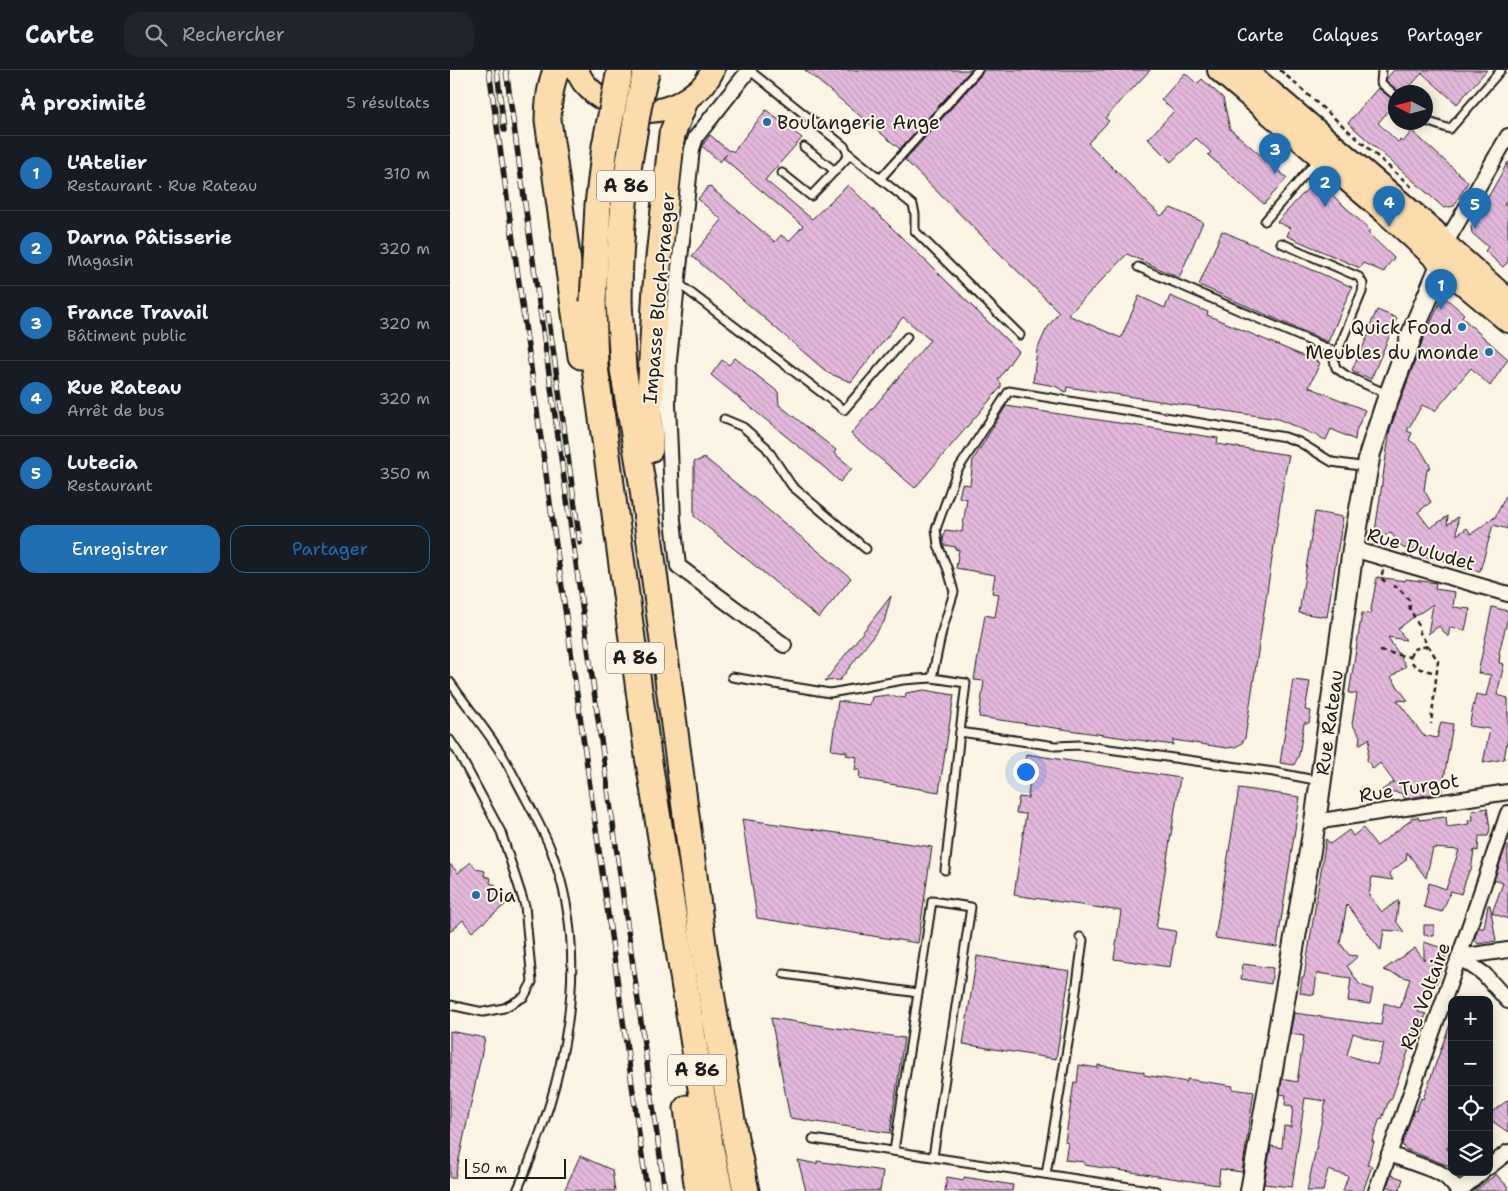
<!DOCTYPE html>
<html lang="fr">
<meta charset="utf-8">
<style>
body{margin:0;font-family:"Shantell Sans",sans-serif;background:#20242c;color:#f1f3f6}
.controls{position:absolute;right:15px;bottom:15px;display:grid;overflow:hidden;border-radius:10px;box-shadow:0 2px 12px #0003}
.controls button{width:45px;height:45px;display:grid;place-items:center;padding:0;border:0;border-bottom:1px solid #363941;background:#171b24;color:#f1f3f6;font:25px sans-serif}
.compass{position:absolute;left:938px;top:15px;width:45px;height:45px;border-radius:50%;background:#171b24;box-shadow:0 2px 12px #0003;rotate:276deg}
.scale{position:absolute;left:15px;bottom:12px;width:101px;box-sizing:border-box;padding-left:5px;border:2px solid #1c1c1c;border-top:0;font-size:14px;line-height:18px;white-space:nowrap;color:#1c1c1c;-webkit-text-stroke:4px #fcf5e5;paint-order:stroke}
.you{position:absolute;left:575px;top:701px;width:18px;height:18px;margin:-12px;border:4px solid #fff;border-radius:50%;background:#1a73e8;box-shadow:0 0 0 8px #1a73e833}
.badge{display:grid;place-items:center;width:32px;height:32px;border-radius:50%;background:#1f6fb2;color:#fff;font-size:16px;font-weight:700}
.pin{position:absolute;translate:-50% -41px;filter:drop-shadow(0 1px 2px #0008)}
.pin::after{content:'';position:absolute;top:26px;width:18px;height:15px;background:inherit;clip-path:polygon(0 0,100% 0,50% 100%)}
.list{margin:0;padding:0;list-style:none}
h2{display:flex;justify-content:space-between;align-items:center;height:65px;margin:0;padding:0 20px;font-size:21px}
h2 small{font-size:16px;font-weight:400;color:#9ea1a6}
.list li{display:grid;grid-template-columns:32px 1fr auto;gap:15px;align-items:center;box-sizing:border-box;height:75px;padding:0 20px;border-top:1px solid #363941}
.list b{display:block;font-size:19px;white-space:nowrap}
.list p{margin:0;font-size:16px;white-space:nowrap;color:#9ea1a6}
.list em{font-size:16px;font-style:normal;color:#9ea1a6}
.actions{display:flex;gap:10px;padding:15px 20px}
.actions a{flex:1;padding:11px 0;border:1px solid #1f6fb2;border-radius:15px;text-align:center;font-size:18px;color:#1f6fb2}
.actions .main{background:#1f6fb2;color:#fff}
.icon{flex:none;width:28px;height:28px;fill:none;stroke:currentColor;stroke-width:2;stroke-linecap:round;stroke-linejoin:round}
.map{position:relative;flex:none;width:1058px;height:1121px;overflow:hidden}
header{display:flex;align-items:center;gap:30px;box-sizing:border-box;height:70px;padding:0 25px;background:#171b24;border-bottom:1px solid #363941}
header strong{font-size:24px}
nav{display:flex;gap:28px;margin-inline-start:auto;font-size:18px}
.search{width:350px;height:45px;background:#20242c;display:flex;align-items:center;gap:12px;box-sizing:border-box;padding:0 18px;border-radius:15px;color:#9ea1a6;font-size:19px}
main{display:flex}
aside{flex:1;background:#171b24}
.map>svg:first-child{display:block}
</style>
<header>
<strong>Carte</strong>
<div class="search"><svg class="icon" aria-label="search" viewBox="0 0 24 24"><circle cx="10" cy="10" r="6"/><path d="M15 15l6 6"/></svg>Rechercher</div>
<nav><a>Carte</a><a>Calques</a><a>Partager</a></nav>
</header>
<main>
<aside>
<h2>À proximité<small>5 résultats</small></h2>
<ul class="list">
<li><span class="badge">1</span><div><b>L'Atelier</b><p>Restaurant · Rue Rateau</p></div><em>310 m</em></li>
<li><span class="badge">2</span><div><b>Darna Pâtisserie</b><p>Magasin</p></div><em>320 m</em></li>
<li><span class="badge">3</span><div><b>France Travail</b><p>Bâtiment public</p></div><em>320 m</em></li>
<li><span class="badge">4</span><div><b>Rue Rateau</b><p>Arrêt de bus</p></div><em>320 m</em></li>
<li><span class="badge">5</span><div><b>Lutecia</b><p>Restaurant</p></div><em>350 m</em></li>
</ul>
<div class="actions"><a class="main">Enregistrer</a><a>Partager</a></div>
</aside>
<div class="map">
<svg width="1058" height="1121" viewBox="0 0 1058 1121">
<defs>
<pattern id="building-back-hatch" width="6" height="6" patternUnits="userSpaceOnUse" patternTransform="scale(1.25)"><rect width="6" height="6" fill="#e4b8dd"/><path d="M-1 5l2 2M0 0l6 6M5-1l2 2" fill="none" stroke="#c39ebd"/></pattern>
</defs>
<rect width="100%" height="100%" fill="#fcf5e5"/>
<filter id="ink" filterUnits="userSpaceOnUse"><feTurbulence type="fractalNoise" baseFrequency=".02" numOctaves="2"/><feDisplacementMap in="SourceGraphic" scale="10" xChannelSelector="R" yChannelSelector="G"/><feConvolveMatrix kernelMatrix="1 2 1 2 8 2 1 2 1" color-interpolation-filters="sRGB"/></filter>
<g filter="url(#ink)">
<g fill="url(#building-back-hatch)" stroke="#1c1c1c" fill-rule="evenodd">
<path d="M355,0H521L450,79Z"/>
<path d="M533,0H700L655,48L659,51L638,73L711,146L721,138L753,152L729,208L677,184L618,245L671,268L689,226L715,238L720,226L758,242L757,245L870,293L859,317L915,340L906,361L905,370L881,359L876,370L828,349L617,317L616,322L605,316L583,312L587,280L596,260L609,242L455,90L532,4Z"/>
<path d="M944,0H1037L1007,34L972,3L955,22H950L936,11L937,8Z"/>
<path d="M735,3L747,14L752,9L773,28L780,59L837,108L814,134L758,85L761,82L746,68L721,92L698,69L724,41L711,30Z"/>
<path d="M928,18L946,32L928,53L948,72L950,70L953,72L962,61L1018,112L1004,136L994,138L898,53Z"/>
<path d="M316,40L352,68L315,110L362,149L398,115L568,281L548,310L551,313V317L465,418L401,364L480,270L453,247L401,312L378,303L242,186L272,150L248,129L259,116L325,172L331,165L339,171L353,156L273,88L277,84L270,92L252,76L260,65L279,81L281,80L283,82Z"/>
<path d="M1058,92V128L1054,135L1058,137V192L1053,197L1035,181L1038,177L1022,163L1021,157Z"/>
<path d="M861,115L875,127L879,122L920,160L918,163L944,188L938,195L934,202L913,193L910,198L837,166L840,158L827,152Z"/>
<path d="M772,161L902,217L878,272L749,215Z"/>
<path d="M997,229L1014,244L1012,246L1018,253L1058,289L1040,316L1021,298L985,341L972,335L957,361L962,363L959,370L969,377L981,397L977,400L974,420L981,432L968,442L980,458L998,446L997,455L1008,447L1007,465L1017,458L1021,464L1045,447L1044,449L1058,422V459L1043,455L1030,501L1011,498L1012,493L972,487L973,481L953,478L940,462L923,475L940,359L972,272L990,232Z"/>
<path d="M927,240L947,248L921,309L902,300L921,259L919,258Z"/>
<path d="M285,288L328,322L329,335L386,380L384,383L402,398L390,412L375,398L261,305L272,290L279,295Z"/>
<path d="M556,336L768,368L767,374L839,385L834,409L795,668L791,674L785,677L777,678L723,670V675L529,647L534,611L524,610L535,545L545,547L549,524L542,523L545,505L506,498L509,480L505,479L506,477L494,475L493,471L495,460L512,462L517,429L509,427L512,414L520,415L523,390Z"/>
<path d="M255,388L401,508L369,548L244,446V392Z"/>
<path d="M865,442L893,447L877,547L849,543Z"/>
<path d="M927,507L955,511L956,509L986,513L985,519L1005,522L1003,537L1020,539L1015,560L1000,557L998,567L989,556L978,564L983,534L970,543V542L948,559L956,570L938,567L956,596L941,607L958,631L947,630L973,665L987,668L991,652L1003,654L994,709H992V722L955,729L951,723L932,720L944,712L930,693L923,699L917,690L920,668L909,675L910,666L902,654L907,624L899,623L912,543L920,544Z"/>
<path d="M441,526L434,552L390,610L375,611Z"/>
<path d="M1042,537L1058,541V547L1049,583L1050,584L1049,593L1054,594L1047,625L1058,628V667L1054,689L1033,693L1040,659L1019,656L1026,624L1036,626L1041,605L1028,603Z"/>
<path d="M843,610L860,612L855,640L861,641L859,653H854L849,685L844,695L830,693Z"/>
<path d="M474,620L504,625L489,722L409,709L410,700H405L407,687L396,685L397,682L381,680L388,631L420,635L422,627L438,625L455,628L456,623Z"/>
<path d="M576,684L730,708L706,858L726,861L720,897L664,889L671,841L564,825L576,744L566,743L569,727L578,728L580,707H577L579,699L574,698Z"/>
<path d="M789,718L850,727L827,877L765,868Z"/>
<path d="M1037,738L1040,759L1038,766H1029L1028,781L1024,780L1021,801H1019L1011,824L1001,821L992,842L974,837L979,813L996,819L1009,780L983,778L976,808L957,782L956,790L939,803L943,810L922,807L919,825L932,842L949,830L946,851L954,862L934,860L931,881L897,834L890,873L899,885L908,886L897,896L910,915L923,919L920,934L898,931L901,908L867,903L864,925L850,923L852,907H854L876,769L880,774L899,760L903,766L913,758L927,776L961,750V748L968,747L969,750L996,747L997,757L1019,754L1018,750H1023L1022,741Z"/>
<path d="M292,749L482,777L468,873L307,848Z"/>
<path d="M1056,776H1058V849L1042,843L1053,813L1044,810Z"/>
<path d="M21,792L26,799L35,801L34,806L41,808L40,813L46,815L45,820L52,822L51,828L56,834L22,862L13,850L0,862V794L8,803Z"/>
<path d="M1038,835H1040L1046,871L1028,874L1024,870L1028,858H1034Z"/>
<path d="M974,855H984V866L974,865Z"/>
<path d="M974,872L995,879L992,886L996,887L985,917L978,915L968,942L976,944L972,955L968,954L941,1030H939L932,1049L930,1048L922,1071L924,1072L917,1095L922,1096L913,1121H893L898,1106L878,1100L873,1121H857L876,1031L855,1028L842,1117L814,1114L821,1076L832,1078L834,1056L841,1057L843,1036L835,1035L836,1025L830,1024L832,1009L847,1012L854,966L840,964L844,943L931,955L934,933L950,938L960,909L933,900L965,878L974,890ZM903,963L934,974L927,995L897,985Z"/>
<path d="M527,886L620,901L606,989L513,974Z"/>
<path d="M793,894L823,898L821,914L791,909Z"/>
<path d="M321,948L454,968L440,1063L340,1048Z"/>
<path d="M1000,954H1002V991L999,998L1002,999V1069L997,1079L1002,1081V1097L955,1079L952,1074L964,1040L966,1041L971,1028L973,1029Z"/>
<path d="M0,961L35,968L5,1108H0Z"/>
<path d="M629,995L648,998V995L694,1002V1005L737,1012V1009L783,1016L782,1019L804,1022L792,1102L770,1099L768,1115L634,1095V1092L615,1090L618,1073L615,1072L624,1012L627,1013Z"/>
<path d="M1058,1030V1062L1039,1049V1044Z"/>
<path d="M130,1086L162,1100L165,1121H114Z"/>
<path d="M348,1090L367,1094V1091L433,1101L430,1121H356Z"/>
<path d="M1046,1104L1058,1117V1121H1025Z"/>
<path d="M941,1105L953,1109L949,1121L937,1116Z"/>
<path d="M497,1107L514,1110V1107L563,1115L562,1121H495Z"/>
</g>
<g fill="none" stroke-linecap="round" stroke-linejoin="round">
<defs>
<g id="lane">
<path d="M299,0L394,76L398,83L397,88L361,126L332,103"/>
<path d="M932,0L931,13L946,26"/>
<path d="M976,51L1000,59L1051,0"/>
<path d="M354,77L385,101"/>
<path d="M398,83L463,135L465,144V161L570,265"/>
<path d="M430,109L528,0"/>
<path d="M815,151L868,89"/>
<path d="M831,173L909,207L913,214L912,222L884,290L886,298L897,306L939,325"/>
<path d="M688,197L886,282"/>
<path d="M228,213L394,340L457,267"/>
<path d="M274,349L293,357L316,377L342,416L416,479"/>
<path d="M282,607L380,623L453,610L482,608"/>
<path d="M0,612C16,635 34,657 49,680C59,695 67,713 76,729C85,746 94,762 101,780C144,891 114,1016 67,1121"/>
<path d="M510,662L516,613L482,608L492,561L504,522L498,500L488,475L486,459L507,401L559,321L835,367L849,372L882,392L917,397"/>
<path d="M0,670L8,682L51,762L75,836L82,912L74,927L54,938L33,942L0,935"/>
<path d="M495,800L510,662L605,676L630,675L824,702L870,711"/>
<path d="M334,904L468,923"/>
<path d="M363,1069L706,1121"/>
<path d="M444,1081L482,831L521,837L483,1087"/>
<path d="M596,1104L623,943L633,870L630,867"/>
</g>
<g id="street">
<path d="M299,0L246,67L242,79L219,289L218,334L223,450L228,496L334,575"/>
<path d="M994,180L995,174L1058,66"/>
<path d="M903,479L1058,524"/>
<path d="M865,752L1058,722"/>
<path d="M1009,887L1034,904L1058,931"/>
<path d="M1009,887L1058,880"/>
<path d="M939,1084L988,1102L996,1107L1009,1121"/>
<path d="M1039,1097L1058,1082"/>
<path d="M926,1121L1009,887L1058,743"/>
<path d="M1009,1121L1032,1102"/>
</g>
<g id="secondary">
<path id="s1" d="M801,1121L865,752L903,479L920,383L936,334L966,254L992,193"/>
</g>
<g id="primary">
<path d="M126,0C129,4 131,9 134,13C162,46 211,51 244,23C248,20 252,17 255,13C258,9 261,4 263,0"/>
<path d="M769,0L935,142L1015,215L1058,251"/>
<path d="M795,0L984,161L995,174L1058,230"/>
</g>
<g id="highway">
<path d="M106,0C100,17 98,31 98,50L131,286"/>
<path d="M143,232L145,297L198,686L260,1075L270,1121"/>
<path d="M169,233L173,299L192,412L253,874L285,1068L296,1121"/>
<path d="M200,379L199,345L206,216L222,64L235,31"/>
<path d="M237,1038L248,1121"/>
</g>
</defs>
<use href="#lane" stroke="#1c1c1c" stroke-width="11"/>
<use href="#street" stroke="#1c1c1c" stroke-width="18"/>
<use href="#secondary" stroke="#1c1c1c" stroke-width="24"/>
<use href="#primary" stroke="#1c1c1c" stroke-width="26"/>
<use href="#highway" stroke="#1c1c1c" stroke-width="29"/>
<g stroke="#1c1c1c" stroke-width="2.5" stroke-dasharray="5 4" stroke-linecap="butt">
<path d="M830,0L964,119"/>
<path d="M933,500L931,508L938,514"/>
<path d="M943,516L948,517L959,530L960,539L969,556L970,563L988,591L981,654"/>
<path d="M930,581L960,587C963,600 975,600 987,603"/>
<path d="M960,587L963,579L978,576"/>
</g>
<use href="#lane" stroke="#fcf5e5" stroke-width="7"/>
<use href="#street" stroke="#fcf5e5" stroke-width="14"/>
<use href="#secondary" stroke="#fcf5e5" stroke-width="20"/>
<use href="#primary" stroke="#fcdcac" stroke-width="22"/>
<use href="#highway" stroke="#fcdcac" stroke-width="25"/>
<defs>
<g id="rail">
<path d="M39,0L197,1121"/>
<path d="M47,0L54,60"/>
<path d="M56,0L215,1121"/>
<path d="M98,243L130,473"/>
</g>
</defs>
<use href="#rail" stroke="#1c1c1c" stroke-width="5.5"/>
<use href="#rail" stroke="#fcf5e5" stroke-width="4" stroke-dasharray="11" stroke-linecap="butt"/>
<defs>
<g id="highway-bridge">
<path d="M143,232L148,135L155,76L170,0"/>
<path d="M169,233C169,173 174,115 185,57C188,38 191,19 197,0"/>
</g>
</defs>
<use href="#highway-bridge" stroke="#1c1c1c" stroke-width="29" stroke-linecap="butt"/>
<use href="#highway-bridge" stroke="#fcdcac" stroke-width="25"/>
</g>
</g>
<g fill="#1f6fb2" stroke="#fcf5e5" stroke-width="2">
<circle cx="317" cy="52" r="5"/>
<circle cx="1012" cy="257" r="5"/>
<circle cx="1039" cy="282" r="5"/>
<circle cx="26" cy="825" r="5"/>
</g>
<g text-anchor="middle" dominant-baseline="central" stroke-width="4" stroke-linejoin="round" paint-order="stroke">
<g fill="#fcf5e5" stroke="#5f5d58" stroke-width="1">
<rect x="147" y="100.5" width="58" height="31" rx="4"/>
<rect x="156" y="572.5" width="58" height="31" rx="4"/>
<rect x="218" y="984.5" width="58" height="31" rx="4"/>
</g>
<g font-size="18" font-weight="bold" fill="#1c1c1c">
<text x="176" y="116">A 86</text>
<text x="185" y="588">A 86</text>
<text x="247" y="1000">A 86</text>
</g>
<g font-size="19" fill="#1c1c1c" stroke="#fcf5e5" text-anchor="start">
<text x="327" y="52">Boulangerie Ange</text>
<text x="1002" y="257" text-anchor="end">Quick Food</text>
<text x="1029" y="282" text-anchor="end">Meubles du monde</text>
<text x="36" y="825">Dia</text>
</g>
<g font-size="19" fill="#1c1c1c" stroke="#fcf5e5">
<text transform="translate(209 228) rotate(-85)">Impasse Bloch-Praeger</text>
<text transform="translate(971 479) rotate(16)">Rue Duludet</text>
<text stroke="none"><textPath href="#s1" startOffset="475">Rue Rateau</textPath></text>
<text transform="translate(959 718) rotate(-9)">Rue Turgot</text>
<text transform="translate(975 926) rotate(-70)">Rue Voltaire</text>
</g>
</g>
</svg>
<div class="controls">
<button>+</button>
<button>−</button>
<button><svg class="icon" aria-label="locate" viewBox="0 0 24 24"><circle cx="12" cy="12" r="6"/><path d="M12 2v4M12 18v4M2 12h4M18 12h4"/></svg></button>
<button><svg class="icon" aria-label="layers" viewBox="0 0 24 24"><path d="M12 4l9 5-9 5-9-5zM3 14l9 5 9-5"/></svg></button>
</div>
<svg class="compass" viewBox="-18 -18 36 36"><path d="M0-13l5 13h-10z" fill="#e53935"/><path d="M0 13l5-13h-10z" fill="#9ea1a6"/></svg>
<div class="scale">50 m</div>
<div class="you"></div>
<div class="pin badge" style="left:991px;top:240px">1</div>
<div class="pin badge" style="left:875px;top:137px">2</div>
<div class="pin badge" style="left:825px;top:104px">3</div>
<div class="pin badge" style="left:939px;top:157px">4</div>
<div class="pin badge" style="left:1025px;top:159px">5</div>
</div>
</main>
